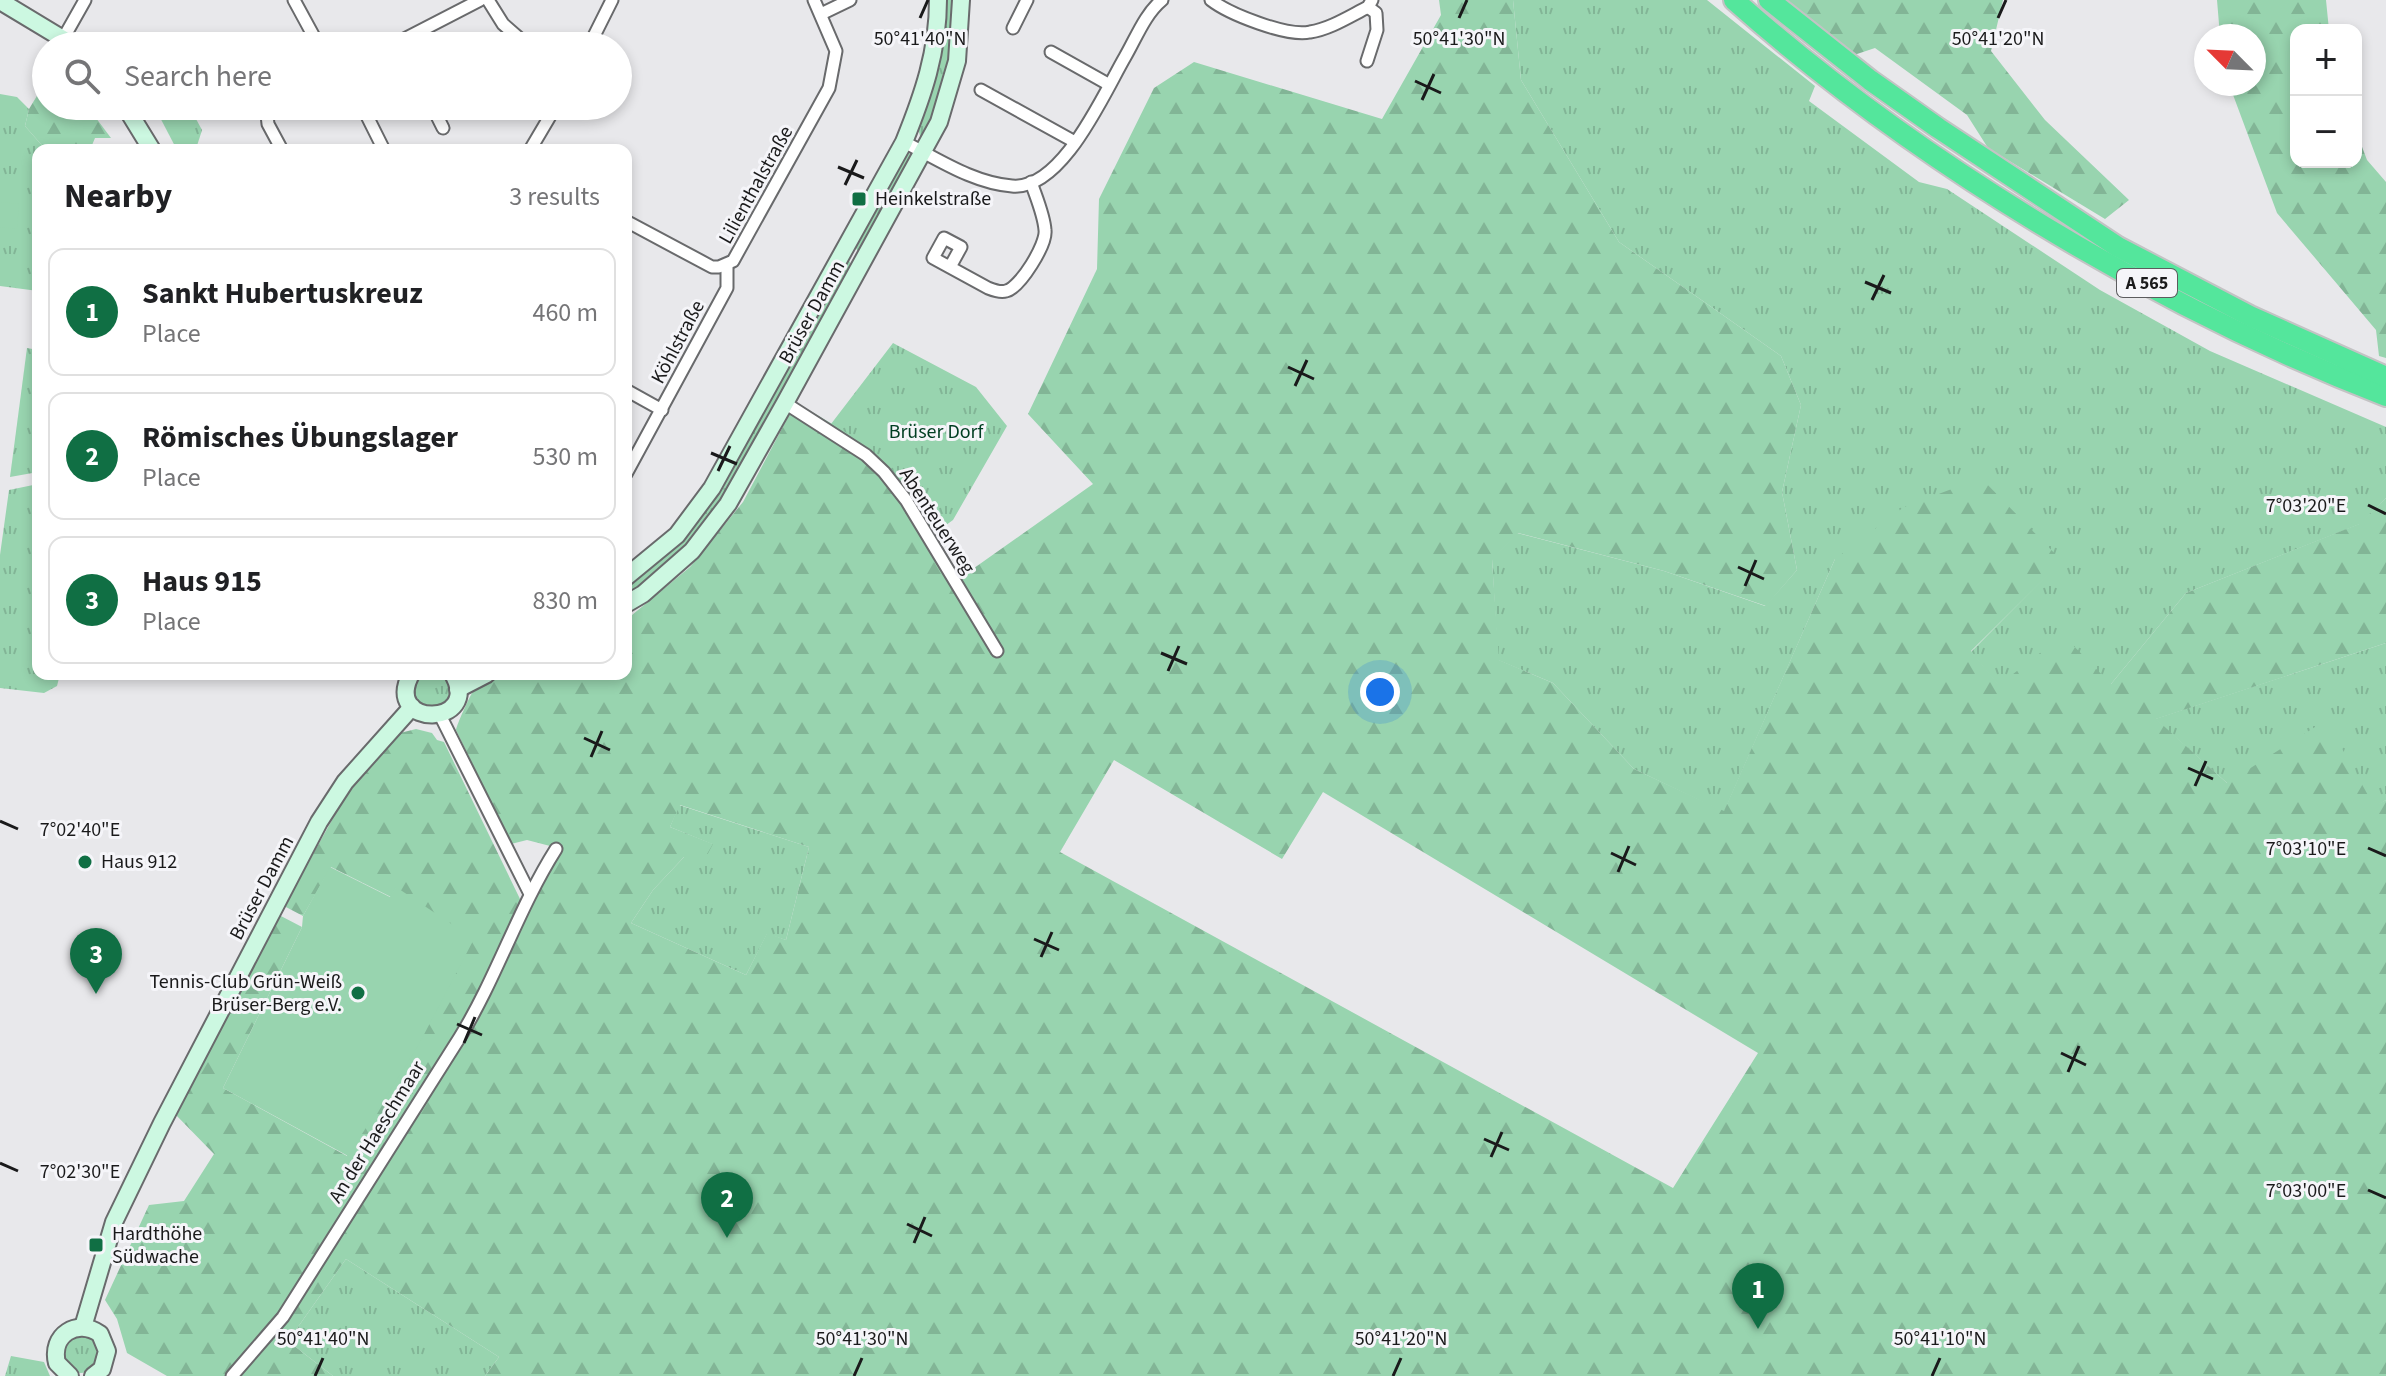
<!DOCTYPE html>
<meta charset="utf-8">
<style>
body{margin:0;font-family:"Source Sans 3",sans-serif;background:#f6f6f6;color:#202124}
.controls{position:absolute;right:24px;top:24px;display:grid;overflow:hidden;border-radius:16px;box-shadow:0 4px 12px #0003}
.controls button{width:72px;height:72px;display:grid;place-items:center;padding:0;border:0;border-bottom:2px solid #e0e0e0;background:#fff;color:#202124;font:40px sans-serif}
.compass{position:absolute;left:2194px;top:24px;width:72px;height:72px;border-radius:50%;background:#fff;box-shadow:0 4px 12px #0003;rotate:294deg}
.you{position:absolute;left:1380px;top:692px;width:28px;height:28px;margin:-20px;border:6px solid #fff;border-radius:50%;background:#1a73e8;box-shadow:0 0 0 12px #1a73e833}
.badge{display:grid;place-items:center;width:52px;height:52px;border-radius:50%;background:#106f44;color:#fff;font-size:26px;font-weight:700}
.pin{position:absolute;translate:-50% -66px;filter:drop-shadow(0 2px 4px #0008)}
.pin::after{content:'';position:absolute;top:42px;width:28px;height:24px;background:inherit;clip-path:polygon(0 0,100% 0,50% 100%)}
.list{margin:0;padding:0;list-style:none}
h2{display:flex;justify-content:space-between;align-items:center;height:104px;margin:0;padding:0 32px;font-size:34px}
h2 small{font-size:26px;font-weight:400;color:#757577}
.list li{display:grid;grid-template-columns:52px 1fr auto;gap:24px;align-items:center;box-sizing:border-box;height:128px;margin:0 16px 16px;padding:0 16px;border:2px solid #e0e0e0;border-radius:16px}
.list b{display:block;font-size:30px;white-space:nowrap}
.list p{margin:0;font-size:26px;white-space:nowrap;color:#757577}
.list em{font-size:26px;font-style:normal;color:#757577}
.icon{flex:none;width:44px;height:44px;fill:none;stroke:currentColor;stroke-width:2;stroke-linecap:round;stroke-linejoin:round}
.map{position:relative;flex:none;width:2386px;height:1376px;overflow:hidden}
.search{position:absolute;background:#fff;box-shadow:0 4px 12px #0003;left:32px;top:32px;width:600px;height:88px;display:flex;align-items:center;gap:20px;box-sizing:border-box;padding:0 28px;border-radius:44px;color:#757577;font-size:30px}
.panel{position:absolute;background:#fff;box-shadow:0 4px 12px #0003;left:32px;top:144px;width:600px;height:536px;border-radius:16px}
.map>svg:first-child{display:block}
</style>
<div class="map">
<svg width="2386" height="1376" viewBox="0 0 2386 1376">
<defs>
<pattern id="grass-tufts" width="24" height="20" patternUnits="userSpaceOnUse" patternTransform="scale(2)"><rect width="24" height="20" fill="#98d4af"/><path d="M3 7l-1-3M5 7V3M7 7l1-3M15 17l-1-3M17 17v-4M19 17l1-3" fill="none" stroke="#82b596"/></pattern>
<pattern id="forest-firs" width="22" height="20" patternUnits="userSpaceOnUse" patternTransform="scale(2)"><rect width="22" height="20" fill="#98d4af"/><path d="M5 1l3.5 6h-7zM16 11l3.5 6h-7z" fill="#82b596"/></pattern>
</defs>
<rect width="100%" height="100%" fill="#e8e8eb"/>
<g fill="url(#grass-tufts)">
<path d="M944,0H955C950,55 946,91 921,140L918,128Z"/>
<path d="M1513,0H1707L1815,86L1809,101L1919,182L1947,189L2100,290L2210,351L2386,427V498L2360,524L2186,593L2111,684L1999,686L1971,652L2061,561L1835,559L1724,812L1634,769L1553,683L1498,660L1492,559L1517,533L1664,571L1765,606L1797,570L1782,492L1801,405L1781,356L1619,242L1521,80Z"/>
<path d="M0,94L17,97L29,109L25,126L46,150H38V291L0,286Z"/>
<path d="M154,106H189L202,130L196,149L177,150Z"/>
<path d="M913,152L860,256L854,244L906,155Z"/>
<path d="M847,256L853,269L741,473L681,554L626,598V583L683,535Z"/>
<path d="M893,343L976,387L1007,426L953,520L942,528H930C900,480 880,454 831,424Z"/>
<path d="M27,348L38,350V472L10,477Z"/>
<path d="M38,484V674H60L57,686L44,693L0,688V555L9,490Z"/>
<path d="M2386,643V800L2375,807L2227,783L2155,719Z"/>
<circle cx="432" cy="690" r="18"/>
<path d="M679,805L809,847L786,940L767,934L746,975L631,923L653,890L685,856L712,844L670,827Z"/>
<path d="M346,1259L499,1357L485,1376H333L288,1341Z"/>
<circle cx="81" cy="1354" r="19"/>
<path d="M11,1356L44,1362L50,1376H5Z"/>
</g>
<g fill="url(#forest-firs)" fill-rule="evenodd">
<path d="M1439,0H1513L1521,80L1619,242L1781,356L1801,405L1782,492L1797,570L1766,606L1664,571L1518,533L1492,560L1499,660L1553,683L1634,769L1724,811L1835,559L1904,507L1981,478L2062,561L1971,651L1999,685L2063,635L2111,684L2186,593L2359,524L2386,498V643L2156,719L2227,783L2326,720L2374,806L2386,800V1376H485L499,1357L346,1259L288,1341L333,1376H167L127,1353L117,1319L105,1300L149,1205L184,1201L214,1154L176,1115L279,915L302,927L223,1088L347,1156L396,888L391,897L331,867L303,916L284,906L351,786L400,733L416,729L432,733L437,740L444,742L520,899L530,904L554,847L527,840L511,844L456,730C457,724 469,698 472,693C475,690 479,688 481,684L503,674H626V620L690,567L743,502L796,402C822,419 852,433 875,454C911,488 934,536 960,578L1093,484L1028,414L1097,269L1099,199L1154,88L1194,62L1382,119L1441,15ZM1114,760L1282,859L1323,792L1758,1053L1673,1188L1060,852ZM680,805L809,847L786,940L767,933L746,975L631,923L653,890L684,857L703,863L713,844L670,827Z"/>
<path d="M1775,0H2003L1991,51L2045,120L2129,200L2105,219L1988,148L1967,115L1875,48L1851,56Z"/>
<path d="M2217,0H2326L2329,30H2296V162H2356V131L2367,160L2386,182V358L2379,356L2376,330L2277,213L2229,84H2254V36H2220Z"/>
<path d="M46,81V106H87L111,138H95L90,150H46L25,126L29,109Z"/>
</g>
<g fill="#98d4af">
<path d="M0,202L19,204L17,229L0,227Z"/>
<path d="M330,867L390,897L396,887L474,939L418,1046L348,1156L223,1088L302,927L303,916Z"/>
</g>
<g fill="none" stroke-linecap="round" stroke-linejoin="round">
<defs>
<g id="street">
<path d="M294,0L319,46"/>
<path d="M488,0L503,24L528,46"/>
<path d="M1211,0C1229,14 1287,37 1310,32C1330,29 1350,16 1368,7L1372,0"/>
<path d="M821,14L850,0"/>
<path d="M1013,28L1027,0"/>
<path d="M63,39L85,0"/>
<path d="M391,46L480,0"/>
<path d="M589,46L612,0"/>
<path d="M1051,52L1108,84"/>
<path d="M1367,61L1377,30L1376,13L1368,7"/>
<path d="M981,90L1075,142"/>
<path d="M277,106L267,115L268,124L282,150"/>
<path d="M362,106L384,150"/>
<path d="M432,106L443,128"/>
<path d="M904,142C938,159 973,183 1012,186C1062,191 1104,93 1125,57C1136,38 1145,14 1162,0"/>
<path d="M530,150L556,106"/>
<path d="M626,221L712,267H719L733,261L829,88L836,51L814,0"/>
<path d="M950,267L961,247L944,238L933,258L988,288C993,290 1000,293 1006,291C1020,288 1047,244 1045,230C1044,215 1036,197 1031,182"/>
<path d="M626,390L662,410"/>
<path d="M785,403L866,455L884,472L906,500L997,651"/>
<path d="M626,474L727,288V265"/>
<path d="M440,715L530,894"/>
<path d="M232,1376L283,1317L460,1037C497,977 518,909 556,849"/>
</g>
<g id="secondary">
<path d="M0,1L63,39L70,46"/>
<path d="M125,106L152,150"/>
<path d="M626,577L677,535L712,488L904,142C923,95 938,52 938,0"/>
<path d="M626,604L643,594L692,551L728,504L785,403L939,122L957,61L961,0"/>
<path d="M411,674C382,729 483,727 453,674"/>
<path d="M458,689L487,674"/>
<path d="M83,1327L114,1222L162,1123L319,822L345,782L412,707"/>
<path d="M70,1376L57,1363C50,1335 77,1318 100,1334L107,1351L102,1369L93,1376"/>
</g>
<g id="highway">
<path d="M1734,0C1916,162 2159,308 2386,396"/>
<path d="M1769,0L1870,80L1938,128L2118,247L2250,316L2386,377"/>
</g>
</defs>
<use href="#street" stroke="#696a6c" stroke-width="15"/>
<use href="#secondary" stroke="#696a6c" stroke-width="20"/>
<use href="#highway" stroke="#c3c3c4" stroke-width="24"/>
<use href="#street" stroke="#fff" stroke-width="11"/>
<use href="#secondary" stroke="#ccf8e1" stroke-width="16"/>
<use href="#highway" stroke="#54e69c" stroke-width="20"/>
</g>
<path fill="none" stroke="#1a1a1b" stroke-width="3" d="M920,18L928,0M1459,18L1467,0M1998,18L2006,0M1415,81L1441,93M1422,100L1434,74M838,167L864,178M845,185L857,160M1865,282L1891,293M1872,300L1884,275M1288,367L1314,379M1295,386L1307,360M711,453L737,464M718,471L730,446M2368,505L2386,514M1738,567L1764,579M1745,586L1756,560M1161,653L1187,664M1168,671L1179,646M584,738L610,750M591,757L602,731M2188,768L2213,779M2195,786L2206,761M0,821L18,829M2368,848L2386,856M1611,853L1636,865M1618,872L1629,846M1034,939L1059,950M1041,957L1052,932M457,1024L482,1035M464,1043L475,1017M2061,1053L2086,1065M2068,1072L2079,1046M1484,1139L1509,1150M1491,1157L1502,1132M0,1163L18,1171M2368,1190L2386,1198M907,1224L932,1236M914,1243L925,1217M315,1376L323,1358M854,1376L862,1358M1393,1376L1401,1358M1932,1376L1940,1358"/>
<g fill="#106f44" stroke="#f5f5f9" stroke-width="3">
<rect x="851" y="191" width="16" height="16" rx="4"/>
<circle cx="85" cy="862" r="8"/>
<circle cx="358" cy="993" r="8"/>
<rect x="88" y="1237" width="16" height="16" rx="4"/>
</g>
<g text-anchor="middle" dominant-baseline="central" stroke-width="6" stroke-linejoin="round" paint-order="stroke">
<rect fill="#f5f5f9" stroke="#5c5c5e" stroke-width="2" x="2117" y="269" width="60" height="28" rx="6"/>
<g font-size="18" font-weight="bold" fill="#1a1a1b">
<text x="2147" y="283">A 565</text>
</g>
<g font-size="20" fill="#1a1a1b" stroke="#f5f5f9">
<text transform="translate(756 185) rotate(-61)">Lilienthalstraße</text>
<text transform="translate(812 312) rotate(-61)">Brüser Damm</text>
<text transform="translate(678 342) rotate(-62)">Köhlstraße</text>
<text transform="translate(937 521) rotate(57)">Abenteuerweg</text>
<text transform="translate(262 888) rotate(-62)">Brüser Damm</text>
<text transform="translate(377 1132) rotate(-58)">An der Haeschmaar</text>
</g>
<g font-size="20" fill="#1a1a1b" stroke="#f5f5f9" text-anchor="start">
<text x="875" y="199">Heinkelstraße</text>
<text x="101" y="862">Haus 912</text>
<text x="342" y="982" text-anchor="end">Tennis-Club Grün-Weiß<tspan x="342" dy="23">Brüser-Berg e.V.</tspan></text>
<text x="112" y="1234">Hardthöhe<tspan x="112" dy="23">Südwache</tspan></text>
</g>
<g font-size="20" fill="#003e22" stroke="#f5f5f9">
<text x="936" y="432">Brüser Dorf</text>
</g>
</g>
<g font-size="20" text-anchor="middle" fill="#1a1a1b" stroke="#f5f5f9" stroke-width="6" stroke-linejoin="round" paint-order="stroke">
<text x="920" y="45">50°41'40"N</text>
<text x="1459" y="45">50°41'30"N</text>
<text x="1998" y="45">50°41'20"N</text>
<text x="2306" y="512">7°03'20"E</text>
<text x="80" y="836">7°02'40"E</text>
<text x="2306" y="855">7°03'10"E</text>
<text x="80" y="1178">7°02'30"E</text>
<text x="2306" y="1197">7°03'00"E</text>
<text x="323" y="1345">50°41'40"N</text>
<text x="862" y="1345">50°41'30"N</text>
<text x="1401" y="1345">50°41'20"N</text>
<text x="1940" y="1345">50°41'10"N</text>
</g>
</svg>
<div class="controls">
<button>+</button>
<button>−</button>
</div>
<svg class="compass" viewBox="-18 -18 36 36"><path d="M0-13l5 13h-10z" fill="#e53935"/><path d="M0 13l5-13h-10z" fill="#757577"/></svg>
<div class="you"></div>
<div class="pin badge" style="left:1758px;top:1329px">1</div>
<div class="pin badge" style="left:727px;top:1238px">2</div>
<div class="pin badge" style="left:96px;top:994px">3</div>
<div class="search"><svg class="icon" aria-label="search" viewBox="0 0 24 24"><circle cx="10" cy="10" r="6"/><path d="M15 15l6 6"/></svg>Search here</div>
<section class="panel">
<h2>Nearby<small>3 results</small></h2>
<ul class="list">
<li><span class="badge">1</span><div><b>Sankt Hubertuskreuz</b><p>Place</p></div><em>460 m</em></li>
<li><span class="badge">2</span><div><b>Römisches Übungslager</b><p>Place</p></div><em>530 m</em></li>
<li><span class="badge">3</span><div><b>Haus 915</b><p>Place</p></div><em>830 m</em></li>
</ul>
</section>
</div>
